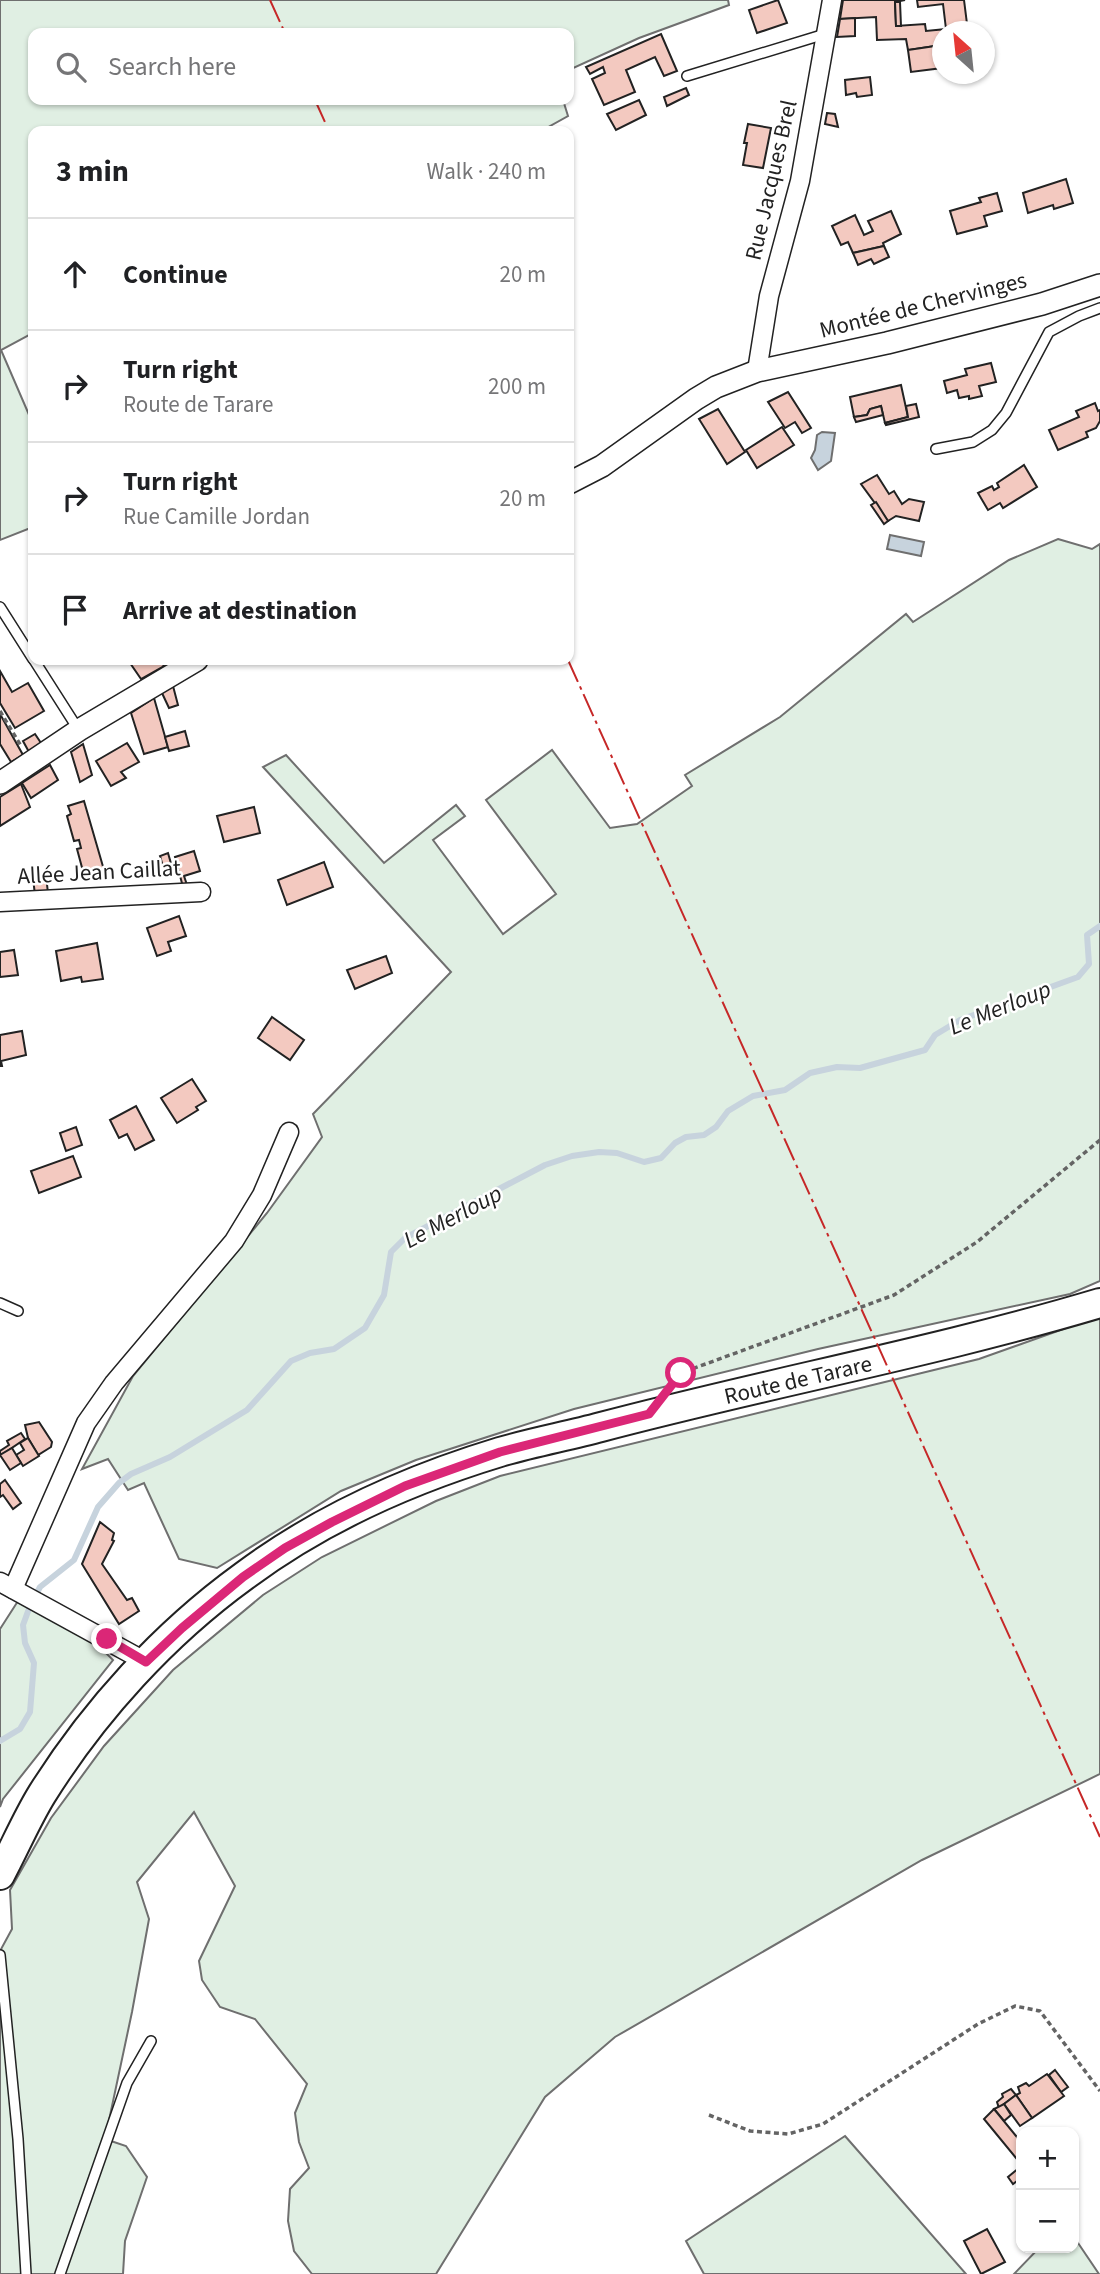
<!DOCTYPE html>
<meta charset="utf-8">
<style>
body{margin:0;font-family:"Source Sans 3",sans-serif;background:#f2f2f2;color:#202124}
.controls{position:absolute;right:21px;bottom:21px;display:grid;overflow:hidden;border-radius:14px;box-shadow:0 2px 5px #0004}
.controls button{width:63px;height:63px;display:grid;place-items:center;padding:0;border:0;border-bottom:2px solid #e0e0e0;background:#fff;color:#202124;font:35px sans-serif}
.compass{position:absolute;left:932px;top:21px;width:63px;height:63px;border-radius:50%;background:#fff;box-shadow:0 2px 5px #0004;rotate:333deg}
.stop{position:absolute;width:21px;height:21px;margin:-16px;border:5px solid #db2777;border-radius:50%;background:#fff}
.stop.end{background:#db2777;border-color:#fff;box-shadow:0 2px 7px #0008}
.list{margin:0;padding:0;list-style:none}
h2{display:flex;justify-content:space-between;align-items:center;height:91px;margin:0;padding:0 28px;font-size:30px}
h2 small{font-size:23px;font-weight:400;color:#757577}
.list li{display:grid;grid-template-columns:46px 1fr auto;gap:21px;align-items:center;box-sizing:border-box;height:112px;padding:0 28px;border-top:2px solid #e0e0e0}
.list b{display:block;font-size:26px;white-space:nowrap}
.list p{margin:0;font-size:23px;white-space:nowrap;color:#757577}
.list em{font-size:23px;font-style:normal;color:#757577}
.icon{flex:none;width:38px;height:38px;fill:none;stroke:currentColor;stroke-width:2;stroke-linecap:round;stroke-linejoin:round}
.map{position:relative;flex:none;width:1100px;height:2274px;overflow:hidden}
.search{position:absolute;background:#fff;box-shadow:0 2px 5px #0004;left:28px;top:28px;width:546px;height:77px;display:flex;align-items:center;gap:18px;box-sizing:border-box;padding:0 24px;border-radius:14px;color:#757577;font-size:26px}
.panel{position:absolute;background:#fff;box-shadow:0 2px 5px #0004;left:28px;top:126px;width:546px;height:539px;border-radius:14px}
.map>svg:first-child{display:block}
</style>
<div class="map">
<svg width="1100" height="2274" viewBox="0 0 1100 2274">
<rect width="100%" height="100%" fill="#fff"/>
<g fill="#e0efe3" stroke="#6f6f6f" stroke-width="2">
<path d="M0,0H728L729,5L639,38L569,70V33H33V100H563L568,116L541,131H33V333L1,350L33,424V527L0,540Z"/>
<path d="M1058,539L1092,549L1100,544V1281L1070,1294L818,1349L574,1409L416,1460L341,1491L217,1568L179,1559L144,1483L128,1490L108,1459L82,1469L133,1376L267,1213L322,1137L313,1114L451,972L263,767L286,755L384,863L456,805L465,816L433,840L503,934L556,894L486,800L552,750L610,828L637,824L692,786L685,775L780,717L906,614L913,622L1009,560Z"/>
<path d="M1100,1316V1774L922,1860L615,2037L545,2097L436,2274H312L294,2251L288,2221L290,2189L309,2168L299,2142L295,2113L307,2084L255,2019L220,2007L202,1980L199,1961L235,1886L194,1812L137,1882L149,1919L132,2012L105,2139L126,2146L147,2177L125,2241L123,2274H0V1951L12,1929L10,1890L51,1818L104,1746L173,1670L263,1595L322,1557L436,1501L500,1476L979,1359Z"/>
<path d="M18,1601L97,1644L113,1660L3,1799L0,1807V1629Z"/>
<path d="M845,2136L966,2274H704L686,2241Z"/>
<path d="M1074,2237L1099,2274H1014L1039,2248H1074Z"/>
</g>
<g fill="#c7d3dd" stroke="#6f6f6f" stroke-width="2">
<path d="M822,432L835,433L831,461L818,470L811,458L815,450L817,435Z"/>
<path d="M890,535L924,542L921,556L887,549Z"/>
</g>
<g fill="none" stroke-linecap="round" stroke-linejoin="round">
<path stroke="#c7d3dd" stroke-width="6" d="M0,1741L20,1729L30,1712L34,1663L25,1643L23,1625L30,1606L40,1587L74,1560L98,1507L119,1483L131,1474L170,1457L247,1410L291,1361L310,1353L334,1349L365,1328L384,1295L391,1252L405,1238L545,1165L572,1156L599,1152L617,1153L644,1162L661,1158L675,1143L686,1137L704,1135L716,1127L728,1111L753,1096L785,1090L810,1073L837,1067L860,1068L925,1050L935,1035L960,1020L1078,977L1089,964L1087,935L1100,926"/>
</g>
<g fill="#f3c9c0" stroke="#222" stroke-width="2">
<path d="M778,0L787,23L757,33L749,10Z"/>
<path d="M843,0H905L895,2L896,26L925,24L926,31L946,29L943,4L918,7L917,0H964L968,32H942V45L908,50L906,39L877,40L876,17L840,19Z"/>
<path d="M895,2H900L901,26H896Z"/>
<path d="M855,18V36L837,37L840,19Z"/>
<path d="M661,34L677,71L664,76L655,57L626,70L635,92L604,105L592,79L605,73L603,67L590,74L586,67Z"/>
<path d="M942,45V68L911,72L908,50Z"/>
<path d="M870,77L872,95L857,97L856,93L846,95L845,80Z"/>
<path d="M686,88L689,95L667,106L664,97Z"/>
<path d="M639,100L646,115L616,130L607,114Z"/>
<path d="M827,113L835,114L838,127L825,124Z"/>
<path d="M748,124L771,128L763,168L743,165L747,143H744Z"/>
<path d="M1066,179L1073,203L1054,209L1053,205L1028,213L1023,193Z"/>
<path d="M997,193L1002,211L984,216L987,226L957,234L950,211L981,202L979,198Z"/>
<path d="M891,211L901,234L883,243L884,246L853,253L848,242L841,245L832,226L855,215L864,235L873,231L868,221Z"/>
<path d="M884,246L889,257L874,264L871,259L858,265L853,253Z"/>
<path d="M991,363L996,382L979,386L982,396L969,399V396L959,398L957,390L947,393L944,381L967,375L965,369Z"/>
<path d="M901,385L908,417L885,423L881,406L870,409L867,415L854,417L850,397Z"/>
<path d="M788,392L811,428L802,433L795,422L785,428L768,402Z"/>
<path d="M1095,403L1098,411L1100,410V421L1096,428L1086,432L1088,437L1058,450L1049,430L1079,417L1076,411Z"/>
<path d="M916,404L919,417L886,425L885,423L908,417L906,406Z"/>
<path d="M881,406L883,415L856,422L854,417L867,415L870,409Z"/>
<path d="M718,409L745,452L727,464L699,419Z"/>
<path d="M782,427L794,445L757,468L746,450Z"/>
<path d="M1024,465L1037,487L1003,508L1000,503L988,510L978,493L992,486L994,490L999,487L997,483Z"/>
<path d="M877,475L889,494L894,491L902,504L909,499L924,502L919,521L896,516L888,521L861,484Z"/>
<path d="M876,502L888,521L884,524L871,505Z"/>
<path d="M128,660H160L164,666L141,679Z"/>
<path d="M0,671L12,692L28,683L44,711L15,728L0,703Z"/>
<path d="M173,686L178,705L169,708L162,693Z"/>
<path d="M154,698L168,747L144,754L131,713Z"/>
<path d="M0,714L23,755L11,762L0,744Z"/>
<path d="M185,731L189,746L169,751L165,737Z"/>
<path d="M35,734L41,743L29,752L23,741Z"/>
<path d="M127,743L139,762L121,772L126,778L111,786L96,761Z"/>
<path d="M83,744L92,775L80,782L71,752Z"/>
<path d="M50,765L58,780L31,798L22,783Z"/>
<path d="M21,784L30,807L0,826V797Z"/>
<path d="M84,801L104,870L84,875L77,849L81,848L79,840L74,841L67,816L71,814L68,806Z"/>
<path d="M254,807L260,833L224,842L217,816Z"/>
<path d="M194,851L200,871L184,876L187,885L183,887L175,857Z"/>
<path d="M168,853L174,874L166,877L160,856Z"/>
<path d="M324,862L333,887L287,905L278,880Z"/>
<path d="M46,876L48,893L35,895L33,878Z"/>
<path d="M179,916L186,936L168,942L171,951L157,956L147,928Z"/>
<path d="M97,943L103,979L82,982L81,977L61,981L56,951Z"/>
<path d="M14,950L18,975L0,977V952Z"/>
<path d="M386,956L392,973L355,989L347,970Z"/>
<path d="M272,1017L304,1040L290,1060L258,1038Z"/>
<path d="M22,1031L26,1055L1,1061L2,1066H0V1035Z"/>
<path d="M192,1079L206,1101L196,1107L198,1110L177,1123L161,1098Z"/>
<path d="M136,1106L154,1140L135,1150L127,1134L119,1138L110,1120Z"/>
<path d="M76,1127L82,1145L66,1151L60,1133Z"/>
<path d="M73,1156L81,1177L39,1193L31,1171Z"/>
<path d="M39,1422L52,1442L51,1447L38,1455L28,1438L25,1425Z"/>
<path d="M21,1433L25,1439L0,1456V1451L9,1445L7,1441Z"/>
<path d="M28,1438L39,1456L23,1466L16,1455L24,1450L20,1443Z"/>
<path d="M12,1448L21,1463L10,1470L0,1455Z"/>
<path d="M5,1480L21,1503L13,1509L3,1495L0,1497V1484Z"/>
<path d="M100,1522L114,1533L112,1540L114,1541L102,1564L127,1600L132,1598L139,1611L119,1624L82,1564Z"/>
<path d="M1055,2070L1068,2087L1061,2092L1049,2075Z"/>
<path d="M1047,2074L1064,2096L1032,2118L1016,2095L1020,2093L1018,2087L1026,2083L1029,2086Z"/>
<path d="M1011,2089L1016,2095L999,2108L997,2102L1003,2097L1002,2094Z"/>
<path d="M1016,2095L1032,2118L1020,2126L1004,2104Z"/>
<path d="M1004,2104L1011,2115L1004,2121L994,2109Z"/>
<path d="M994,2109L1021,2142V2164L984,2119Z"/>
<path d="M1019,2168L1021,2178L1013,2184L1008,2177Z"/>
<path d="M987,2229L1005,2262L981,2274L964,2241Z"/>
</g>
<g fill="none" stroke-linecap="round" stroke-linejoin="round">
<defs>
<g id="service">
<path d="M687,76L825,34"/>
<path d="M936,449L973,442L992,430L1006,413L1049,332L1079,316L1100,308"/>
<path d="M0,607L33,659"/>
<path d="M34,660L78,729"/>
<path d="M0,1303L18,1311"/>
<path d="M0,1955L18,2139L26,2274"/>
<path d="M60,2274L127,2083L151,2041"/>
</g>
<g id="minor">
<path d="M757,371L769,296L800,181L832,0"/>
<path d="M0,902L201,892"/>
<path d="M0,1582L146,1662"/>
<path d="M13,1589L86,1423L114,1383L234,1241L262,1195L289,1132"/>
</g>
<g id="tertiary">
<path d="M569,483L602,466L696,399L716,387L757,371L887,343L1042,304L1100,285"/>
<path d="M0,783L79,730L197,660"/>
</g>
<path id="primary" d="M0,1875C14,1849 26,1820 42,1794C94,1711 164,1634 244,1576C319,1520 411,1479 500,1452C534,1442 568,1436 601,1427C767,1383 936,1352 1100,1303"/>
</defs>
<use href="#service" stroke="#222" stroke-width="12"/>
<use href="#minor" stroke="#222" stroke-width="21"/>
<use href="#tertiary" stroke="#222" stroke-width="24"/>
<use href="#primary" stroke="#222" stroke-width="32"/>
<g stroke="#646464" stroke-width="3.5" stroke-dasharray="5 3.5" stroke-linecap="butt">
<path d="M0,711L21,746"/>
<path d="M673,1383L681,1373L894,1295L977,1242L1100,1140"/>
<path d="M709,2115L750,2131L788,2134L823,2124L978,2024L1015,2006L1040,2011L1100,2091"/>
</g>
<use href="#service" stroke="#fff" stroke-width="9"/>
<use href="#minor" stroke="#fff" stroke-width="18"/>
<use href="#tertiary" stroke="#fff" stroke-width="21"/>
<use href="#primary" stroke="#fff" stroke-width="28"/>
<g stroke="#c62828" stroke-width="2" stroke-dasharray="24 5 3.5 5" stroke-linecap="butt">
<path d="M270,0L285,33"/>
<path d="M315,100L329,131"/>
<path d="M568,660L1100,1837"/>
</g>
</g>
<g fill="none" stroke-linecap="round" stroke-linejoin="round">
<path stroke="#db2777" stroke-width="9" d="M107,1639L146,1662L182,1628L243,1577L285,1548L332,1522L405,1486L500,1452L649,1414L681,1373"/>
</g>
<g text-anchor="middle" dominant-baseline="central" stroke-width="5" stroke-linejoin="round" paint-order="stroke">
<g font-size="23" fill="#222" stroke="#fff">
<text transform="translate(771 180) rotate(-77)">Rue Jacques Brel</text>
<text transform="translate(923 305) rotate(-14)">Montée de Chervinges</text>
<text transform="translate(99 872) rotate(-3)">Allée Jean Caillat</text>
<text transform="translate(798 1380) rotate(-13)">Route de Tarare</text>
</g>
<g font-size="24" font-style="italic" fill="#222" stroke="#fff">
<text transform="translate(1000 1008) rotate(-22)">Le Merloup</text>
<text transform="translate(453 1217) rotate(-28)">Le Merloup</text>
</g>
</g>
</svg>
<div class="controls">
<button>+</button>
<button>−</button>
</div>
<svg class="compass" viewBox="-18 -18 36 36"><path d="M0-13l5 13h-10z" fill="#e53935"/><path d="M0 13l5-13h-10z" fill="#757577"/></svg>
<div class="stop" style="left:681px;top:1373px"></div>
<div class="stop end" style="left:107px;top:1639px"></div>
<div class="search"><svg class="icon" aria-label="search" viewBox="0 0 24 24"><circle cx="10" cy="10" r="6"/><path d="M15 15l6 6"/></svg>Search here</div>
<section class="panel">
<h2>3 min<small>Walk · 240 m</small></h2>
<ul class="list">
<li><svg class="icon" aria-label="ahead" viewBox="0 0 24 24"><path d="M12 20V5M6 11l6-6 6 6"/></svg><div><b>Continue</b></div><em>20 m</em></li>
<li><svg class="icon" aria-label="right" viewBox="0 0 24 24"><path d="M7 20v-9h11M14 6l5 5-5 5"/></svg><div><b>Turn right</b><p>Route de Tarare</p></div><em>200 m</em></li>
<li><svg class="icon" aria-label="right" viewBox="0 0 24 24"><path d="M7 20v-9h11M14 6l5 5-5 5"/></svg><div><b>Turn right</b><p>Rue Camille Jordan</p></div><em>20 m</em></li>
<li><svg class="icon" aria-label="arrive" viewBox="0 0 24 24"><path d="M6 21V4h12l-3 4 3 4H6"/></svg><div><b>Arrive at destination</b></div></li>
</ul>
</section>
</div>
